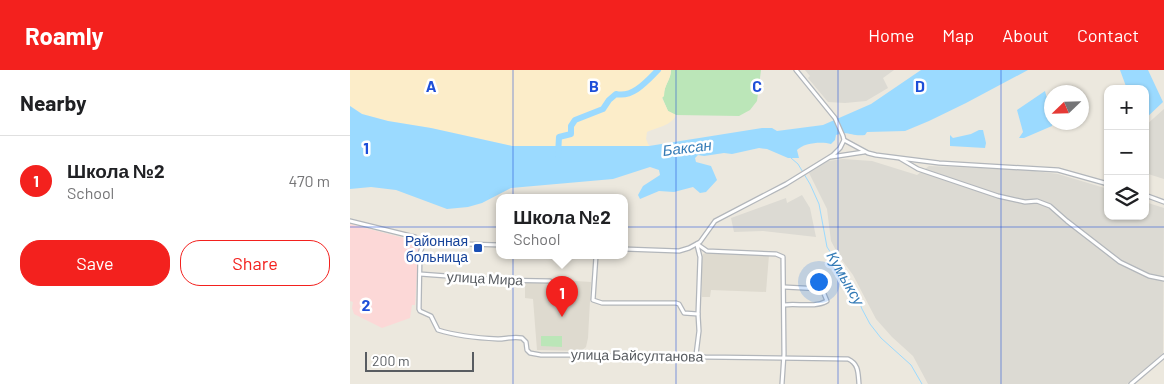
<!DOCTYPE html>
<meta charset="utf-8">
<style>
body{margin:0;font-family:Barlow,sans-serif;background:#f6f6f6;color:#202124}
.controls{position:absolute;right:15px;top:15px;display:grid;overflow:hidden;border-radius:10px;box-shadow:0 1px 4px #0004}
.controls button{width:45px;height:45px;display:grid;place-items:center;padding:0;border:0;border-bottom:1px solid #e0e0e0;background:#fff;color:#202124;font:25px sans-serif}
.compass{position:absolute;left:694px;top:15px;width:45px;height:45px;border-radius:50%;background:#fff;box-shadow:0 1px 4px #0004;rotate:247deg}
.scale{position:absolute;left:15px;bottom:12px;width:109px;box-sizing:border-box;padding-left:5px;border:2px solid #585c61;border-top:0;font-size:14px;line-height:18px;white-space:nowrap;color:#585c61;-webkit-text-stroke:4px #fff;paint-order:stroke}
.you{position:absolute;left:468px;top:211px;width:18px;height:18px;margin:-12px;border:4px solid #fff;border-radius:50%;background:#1a73e8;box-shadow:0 0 0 8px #1a73e833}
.badge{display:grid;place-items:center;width:32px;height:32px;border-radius:50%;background:#f3211e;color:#fff;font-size:16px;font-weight:700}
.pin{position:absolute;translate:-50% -41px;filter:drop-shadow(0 1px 2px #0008)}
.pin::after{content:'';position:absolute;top:26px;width:18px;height:15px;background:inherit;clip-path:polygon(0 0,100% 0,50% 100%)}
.popup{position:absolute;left:146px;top:124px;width:132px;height:65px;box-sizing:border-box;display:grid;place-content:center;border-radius:10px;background:#fff;filter:drop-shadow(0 1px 4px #0005);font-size:16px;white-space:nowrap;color:#757577}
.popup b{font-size:19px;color:#202124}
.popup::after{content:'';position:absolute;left:50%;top:100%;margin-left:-10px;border:10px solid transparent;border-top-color:#fff}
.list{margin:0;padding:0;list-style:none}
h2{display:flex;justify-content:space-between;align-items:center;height:65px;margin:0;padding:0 20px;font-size:21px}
h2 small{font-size:16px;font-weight:400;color:#757577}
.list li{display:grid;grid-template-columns:32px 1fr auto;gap:15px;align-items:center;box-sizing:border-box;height:90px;padding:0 20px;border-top:1px solid #e0e0e0}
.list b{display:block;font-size:19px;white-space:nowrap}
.list p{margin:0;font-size:16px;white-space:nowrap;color:#757577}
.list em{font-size:16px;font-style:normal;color:#757577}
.actions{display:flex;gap:10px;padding:15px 20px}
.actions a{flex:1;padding:11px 0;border:1px solid #f3211e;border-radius:20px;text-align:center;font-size:18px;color:#f3211e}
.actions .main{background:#f3211e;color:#fff}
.icon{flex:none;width:28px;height:28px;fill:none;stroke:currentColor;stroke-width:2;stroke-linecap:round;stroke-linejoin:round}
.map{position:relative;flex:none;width:814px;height:314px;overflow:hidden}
header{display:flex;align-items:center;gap:30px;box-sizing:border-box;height:70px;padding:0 25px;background:#f3211e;color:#fff}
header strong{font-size:24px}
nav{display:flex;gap:28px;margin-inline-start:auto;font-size:18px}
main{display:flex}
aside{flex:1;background:#fff}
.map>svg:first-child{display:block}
</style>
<header>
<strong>Roamly</strong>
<nav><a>Home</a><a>Map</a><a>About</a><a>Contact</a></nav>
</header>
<main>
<aside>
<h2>Nearby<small></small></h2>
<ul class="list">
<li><span class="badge">1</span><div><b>Школа №2</b><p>School</p></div><em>470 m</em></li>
</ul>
<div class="actions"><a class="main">Save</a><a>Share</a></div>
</aside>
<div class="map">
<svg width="814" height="314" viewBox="0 0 814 314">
<rect width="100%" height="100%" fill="#ece8de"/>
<g fill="#dcdad3">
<path d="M455,0H544L533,8L538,18L516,31L495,33L478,32L458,8L460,6Z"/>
<path d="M814,39V109L795,103V56Z"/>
<path d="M493,89L522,91L567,105L579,96L678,100L708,104L758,119V146H795V132L814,138L813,283L799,298L777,314H578L563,286L542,267L526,249L503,205L489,186L481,171L477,139L459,103L478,91Z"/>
<path d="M452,125L460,138L466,167L413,161L384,162L381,148L436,128L437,133Z"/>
</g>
<g fill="#dedacf">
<path d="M356,183L419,185L416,222L361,220L360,227H352V189L353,184Z"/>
<path d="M210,210L241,212L238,268L236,277L231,281L187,280L183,229L175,228V212Z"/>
</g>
<path fill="#fcd8d7" d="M0,154L69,172L65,235H62L60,248L32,258L4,244L2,238L3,232L0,231Z"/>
<g fill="#bbe6b8">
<path d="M321,0H411L407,31L400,40L389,46L326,45L318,41L312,27L314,26C314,14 321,10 321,0Z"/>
<path d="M191,266H212V277L191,276Z"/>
</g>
<path fill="#fcedc9" d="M0,0H321C321,10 314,14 314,26L312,28L318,41L326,45C321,56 308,57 297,62L296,69L299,76H162L81,58L38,51L12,44L0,36Z"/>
<g fill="#9bdaff">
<path d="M571,0H678L616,33L579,51L555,61L517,62L515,65C502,67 498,60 486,65L485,70L481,74C472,71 453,73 447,80L449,88H438L417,79L409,78L382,84L374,83L354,86L348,85L345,88L346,92L361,96L367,110L356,122L350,123L343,117L324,122L309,121L290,129L288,125L293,116L310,105L309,100L300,97L263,109L161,118L132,133L118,137L97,139L46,120L21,117L0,119V36L12,44L38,51L81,58L162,76H299L412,58H422L427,61L473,55L521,34Z"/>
<path d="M770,0H798L813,32L795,49V19H777Z"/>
<path d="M695,21L701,44L702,56L674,68H669L673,62L667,40Z"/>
<path d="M629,60H633L636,73L635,78L600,76V65L603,68L621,64Z"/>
</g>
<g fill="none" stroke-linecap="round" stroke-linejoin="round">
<path stroke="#9bdaff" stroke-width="1" d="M441,88L448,94L460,114L469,134L477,177L504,218L512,239L520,254L531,268L561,295L572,314"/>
<path stroke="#9bdaff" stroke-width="6" d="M208,85L209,67L221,64V56L225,50L253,39L259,30L266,24C283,28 297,11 308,0"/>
<defs>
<g id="street">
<path d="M494,70L518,83L526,85L589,93L708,100L758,114"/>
<path d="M481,87L514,82"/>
<path d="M551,89L568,99L648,126L675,132L687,131L700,136L717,151L770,192L799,206L814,209"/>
<path d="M795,125L814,132"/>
<path d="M0,151L65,167L76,173"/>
<path d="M347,174L357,181L426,184L433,187L434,284L432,314"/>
<path d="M150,175L83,173L73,175L70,183L69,239L70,241L81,246L88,260C107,266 127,268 148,269C156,269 163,266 172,268L176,272L177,280L180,283L191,285H224L235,283L258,286L277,285L325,286L333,288L346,285L355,287L498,289C509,294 508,303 509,314"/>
<path d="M274,179L329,181L339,178L350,172L365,151L436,114L483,85L490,78L494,70L493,66L485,48L446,0"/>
<path d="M246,186L243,230L252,233H326L329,234L334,243L348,244"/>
<path d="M70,204L151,210L200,211"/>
<path d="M434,235C447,233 465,238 477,231L472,219L434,217"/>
<path d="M346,285L349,261L348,244L350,187L347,175"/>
<path d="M781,314L814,286"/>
</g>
</defs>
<use href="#street" stroke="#b2b6bb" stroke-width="5.5"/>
<use href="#street" stroke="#fff" stroke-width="3"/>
</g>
<path fill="none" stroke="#1d4ed8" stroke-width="1" stroke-opacity="0.55" d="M163,0V314M326,0V314M488,0V314M651,0V314M0,157H814"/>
<rect fill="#1a4fb4" stroke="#fff" stroke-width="2" x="123" y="173" width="10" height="10" rx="2.5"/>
<g text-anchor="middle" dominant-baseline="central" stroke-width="5" stroke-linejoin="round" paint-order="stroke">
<g font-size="14" fill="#164399" stroke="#fff" text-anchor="end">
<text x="118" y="170">Районная<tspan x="118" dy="16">больница</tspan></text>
</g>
<g font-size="14" fill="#585c61" stroke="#fff">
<text transform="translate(135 208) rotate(3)">улица Мира</text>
<text transform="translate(287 285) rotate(1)">улица Байсултанова</text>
</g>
<g font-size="15" font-style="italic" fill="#347bb6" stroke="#fff">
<text transform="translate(337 77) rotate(-7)">Баксан</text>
<text transform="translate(496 208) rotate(60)">Кумыксу</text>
</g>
</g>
<g font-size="16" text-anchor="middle" font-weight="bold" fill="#1d4ed8" stroke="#fff" stroke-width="5" stroke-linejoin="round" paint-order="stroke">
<text x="81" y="22">A</text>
<text x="244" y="22">B</text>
<text x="407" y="22">C</text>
<text x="570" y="22">D</text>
<text x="16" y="84">1</text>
<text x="16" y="241">2</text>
</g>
</svg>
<div class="controls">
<button>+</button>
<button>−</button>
<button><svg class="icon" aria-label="layers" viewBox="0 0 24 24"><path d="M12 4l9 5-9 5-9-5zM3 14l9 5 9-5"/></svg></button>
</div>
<svg class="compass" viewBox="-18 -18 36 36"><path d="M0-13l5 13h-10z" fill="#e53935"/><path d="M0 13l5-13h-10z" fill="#757577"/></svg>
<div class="scale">200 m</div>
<div class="you"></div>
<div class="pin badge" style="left:212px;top:247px">1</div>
<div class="popup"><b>Школа №2</b>School</div>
</div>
</main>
